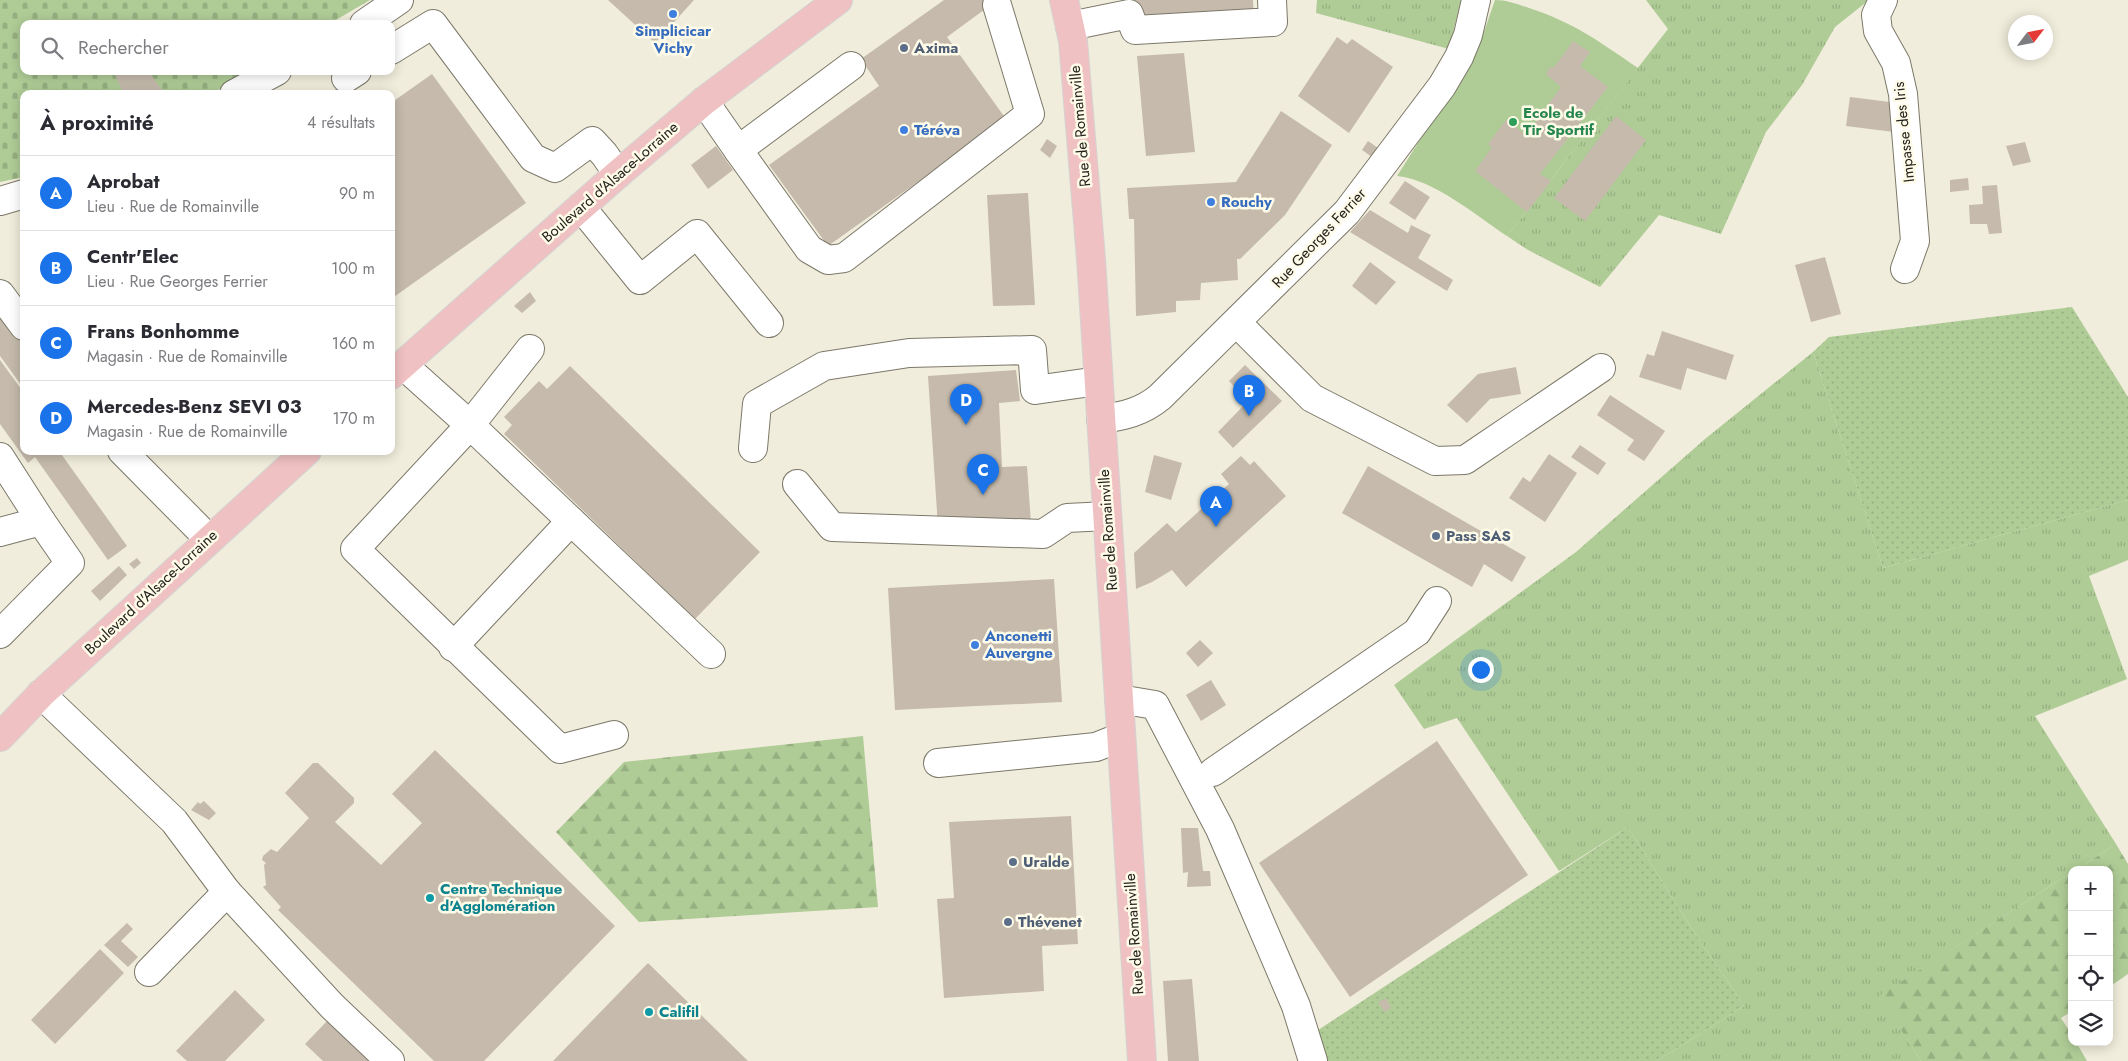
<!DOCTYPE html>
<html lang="fr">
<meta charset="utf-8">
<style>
body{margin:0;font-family:Jost,sans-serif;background:#f7f7f7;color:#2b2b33}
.controls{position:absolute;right:15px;bottom:15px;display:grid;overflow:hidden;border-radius:10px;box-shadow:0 2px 12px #0003}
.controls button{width:45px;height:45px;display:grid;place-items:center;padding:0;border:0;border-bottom:1px solid #e1e1e2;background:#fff;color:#2b2b33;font:25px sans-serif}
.compass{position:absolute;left:2008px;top:15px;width:45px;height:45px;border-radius:50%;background:#fff;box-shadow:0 2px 12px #0003;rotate:58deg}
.you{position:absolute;left:1480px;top:669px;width:18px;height:18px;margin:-12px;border:4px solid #fff;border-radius:50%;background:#1a73e8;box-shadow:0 0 0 8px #1a73e833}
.badge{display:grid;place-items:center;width:32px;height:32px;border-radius:50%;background:#1a73e8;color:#fff;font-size:16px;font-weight:700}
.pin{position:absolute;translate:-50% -41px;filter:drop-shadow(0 1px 2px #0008)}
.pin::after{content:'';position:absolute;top:26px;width:18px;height:15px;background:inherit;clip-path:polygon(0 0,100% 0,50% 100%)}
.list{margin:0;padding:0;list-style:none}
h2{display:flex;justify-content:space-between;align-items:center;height:65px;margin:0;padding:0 20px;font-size:21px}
h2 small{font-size:16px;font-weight:400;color:#7c7c81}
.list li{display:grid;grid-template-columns:32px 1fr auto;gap:15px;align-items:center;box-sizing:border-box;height:75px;padding:0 20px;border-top:1px solid #e1e1e2}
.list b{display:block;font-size:19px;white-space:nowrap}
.list p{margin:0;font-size:16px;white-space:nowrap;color:#7c7c81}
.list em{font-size:16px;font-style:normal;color:#7c7c81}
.icon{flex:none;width:28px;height:28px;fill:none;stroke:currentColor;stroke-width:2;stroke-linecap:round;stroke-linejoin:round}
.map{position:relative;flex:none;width:2128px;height:1061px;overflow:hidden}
.search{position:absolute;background:#fff;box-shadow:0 2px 12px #0003;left:20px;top:20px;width:375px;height:55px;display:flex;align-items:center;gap:12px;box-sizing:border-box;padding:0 18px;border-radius:10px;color:#7c7c81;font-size:19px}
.panel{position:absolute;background:#fff;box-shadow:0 2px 12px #0003;left:20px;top:90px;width:375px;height:365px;border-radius:10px}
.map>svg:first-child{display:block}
</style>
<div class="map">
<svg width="2128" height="1061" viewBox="0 0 2128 1061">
<defs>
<pattern id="grass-tufts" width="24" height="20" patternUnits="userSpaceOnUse" patternTransform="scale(1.25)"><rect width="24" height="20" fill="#afcc96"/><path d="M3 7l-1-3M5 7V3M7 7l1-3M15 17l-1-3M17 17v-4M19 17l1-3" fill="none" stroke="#96af81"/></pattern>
<pattern id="forest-firs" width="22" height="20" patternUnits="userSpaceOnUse" patternTransform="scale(1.25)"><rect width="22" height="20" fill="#afcc96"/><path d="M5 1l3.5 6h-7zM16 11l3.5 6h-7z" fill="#96af81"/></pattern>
<pattern id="cemetery-stones" width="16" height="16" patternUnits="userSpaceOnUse" patternTransform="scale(1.25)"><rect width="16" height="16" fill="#afcc96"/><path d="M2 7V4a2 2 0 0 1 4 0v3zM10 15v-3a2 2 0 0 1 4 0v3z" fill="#96af81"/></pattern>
<pattern id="garden-dots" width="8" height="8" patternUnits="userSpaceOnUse" patternTransform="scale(1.25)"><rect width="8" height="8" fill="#afcc96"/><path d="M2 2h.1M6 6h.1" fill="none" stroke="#96af81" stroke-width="1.8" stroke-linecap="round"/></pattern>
</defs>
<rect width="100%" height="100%" fill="#f1eddc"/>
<g fill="url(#grass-tufts)">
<path d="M1317,0H1461L1449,49L1316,13Z"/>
<path d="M1646,0H1869L1835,27L1802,85L1766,132L1721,234L1659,215L1600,287L1528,250L1507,236L1668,29Z"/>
<path d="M1813,352L1883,568L2128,500V560L2089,576L2127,679L2035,716L2116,844L2076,870H2072V872L1880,996L1921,1061H1657L1744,1006L1692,929L1628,827L1559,871L1457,718L1424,729L1394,685L1576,552L1705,439Z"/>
</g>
<g fill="url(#forest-firs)">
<path d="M863,736L878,907L639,922L556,832L624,762Z"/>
<path d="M2116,844L2128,864V974L2109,987V870H2076Z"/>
<path d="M2072,872V1011L2061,1018L2072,1035V1042H2076L2087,1061H1921L1879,996Z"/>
</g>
<path fill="url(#cemetery-stones)" d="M0,0H370L329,24H24V71H249L211,94H24V177L0,182Z"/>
<g fill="url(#garden-dots)">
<path d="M2072,307L2128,397V500L1883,568L1813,352L1829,337Z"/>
<path d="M1628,827L1692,929L1744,1006L1657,1061H1322L1312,1034Z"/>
</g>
<path fill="#afcc96" d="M1495,0C1507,0 1517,4 1529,8C1573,22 1600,42 1638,68L1507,236C1475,215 1435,180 1397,176L1478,49Z"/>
<g fill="#c5baac">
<path d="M608,0H694L655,43Z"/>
<path d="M944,0H983L988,7L947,37L1006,119L828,246L769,165L879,86L861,59Z"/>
<path d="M1135,0H1253L1254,20L1136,23Z"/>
<path d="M1337,37L1347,44L1352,39L1393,67L1349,133L1298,96Z"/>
<path d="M1573,41L1590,52L1580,66L1608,87L1540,174L1551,181L1527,212L1475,171L1492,147L1488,144L1506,120L1526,135L1561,87L1546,74L1550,67L1553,68L1558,62Z"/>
<path d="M1184,53L1195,152L1146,156L1137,56Z"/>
<path d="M120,71H148L165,94H124L115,75Z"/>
<path d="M432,74L526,203L391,299V103Z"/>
<path d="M337,88L342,94H329Z"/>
<path d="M1850,97L1898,103L1894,132L1846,126Z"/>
<path d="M1281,111L1332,145L1285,215L1240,259H1237L1238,280L1201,283L1200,300L1176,301V312L1136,316L1134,219H1129L1127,188L1236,182Z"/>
<path d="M1616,116L1646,140L1585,221L1554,198Z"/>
<path d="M1047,139L1057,146L1050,158L1040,150Z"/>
<path d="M1368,141L1378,148L1372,157L1362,150Z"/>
<path d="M2025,142L2031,162L2013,166L2006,146Z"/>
<path d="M716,146L733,170L708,189L691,165Z"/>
<path d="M1968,178L1969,190L1950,192V180Z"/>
<path d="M1405,181L1430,197L1415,220L1389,203Z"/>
<path d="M1997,185L2002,233L1989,234L1987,224H1970L1969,205L1983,204L1982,186Z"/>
<path d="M1028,193L1035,305L993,306L987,195Z"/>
<path d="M1370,210L1408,233L1411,225L1431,235L1418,258L1453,280L1447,291L1350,232Z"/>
<path d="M1825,257L1841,314L1811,322L1795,265Z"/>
<path d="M1370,262L1396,282L1376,305L1352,286Z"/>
<path d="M530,292L536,301L522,313L514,306Z"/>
<path d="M4,316L24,344V389L0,356V319Z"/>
<path d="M1662,331L1734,355L1726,380L1687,368L1681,390L1639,377L1647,354L1654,356Z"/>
<path d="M0,360L24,393V451H59L127,546L108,560L35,457L28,463L0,424Z"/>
<path d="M1245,365L1282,401L1233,448L1218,432L1248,401L1229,381Z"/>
<path d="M570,366L760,552L695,619L504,434L512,425L504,417L539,381L547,389Z"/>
<path d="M1516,367L1521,394L1490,399L1467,423L1447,405L1478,374Z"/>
<path d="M1016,370L1020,401L999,403L1002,467L1027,466L1031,524L938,527L928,376Z"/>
<path d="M1610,395L1665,431L1644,461L1627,450L1634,440L1597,415Z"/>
<path d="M1580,445L1606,463L1598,475L1571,457Z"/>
<path d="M1549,454L1577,473L1545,522L1509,498L1523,477L1530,482Z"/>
<path d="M1154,455L1182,463L1171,500L1145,492Z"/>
<path d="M1241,456L1250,465L1254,461L1286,496L1186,587L1172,570L1152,582L1136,589L1134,553L1167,523L1176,532L1229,484L1221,474Z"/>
<path d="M1368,466L1526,557L1512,582L1484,564L1472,587L1342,513Z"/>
<path d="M137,558L141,563L134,569L129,564Z"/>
<path d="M119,566L127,575L100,601L91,591Z"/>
<path d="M1054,579L1062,702L895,710L888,588Z"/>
<path d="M1200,640L1213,653L1198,667L1186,653Z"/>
<path d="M1211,680L1226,705L1201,721L1186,695Z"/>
<path d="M1437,741L1528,875L1350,997L1259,863Z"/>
<path d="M435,750L615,926L484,1061H434L278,910L281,907L263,887L266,885L264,865L266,863L262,860L263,856L271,849L277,852L309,818L285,793L313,763H318L354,798V803L335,822L381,865L422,823L392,794Z"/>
<path d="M204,801L216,813L209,820L191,810L198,802L200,804Z"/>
<path d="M1071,816L1078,944L1042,946L1044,991L944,998L937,899L954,898L949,822Z"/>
<path d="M1181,828H1198L1203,871H1210L1211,886L1187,887L1188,872L1183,873Z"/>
<path d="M127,923L133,929L121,941L138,957L128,967L104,945Z"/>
<path d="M100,949L124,973L55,1044L31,1020Z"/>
<path d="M648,963L748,1061H553Z"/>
<path d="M1192,979L1199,1061H1168L1163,981Z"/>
<path d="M235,990L265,1020L225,1061H187L176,1051Z"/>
<path d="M1386,998L1391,1008L1385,1012L1378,1002Z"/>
<path d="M330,1018L375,1061H323L305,1044Z"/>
</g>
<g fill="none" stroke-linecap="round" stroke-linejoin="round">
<defs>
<g id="minor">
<path d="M1883,0L1876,15L1878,31L1896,63L1903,94L1915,241L1905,269"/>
<path d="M364,24L399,0"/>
<path d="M1070,26L1129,14L1135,30L1273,22L1272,0"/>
<path d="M391,50L433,24L533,158L555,168L592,141L604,154L618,174"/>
<path d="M346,78L357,71"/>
<path d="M234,94L277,71"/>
<path d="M704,101L738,150L851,66"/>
<path d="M738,150L809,249L828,260L844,258L1030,114L997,5"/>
<path d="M0,201L24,194"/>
<path d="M581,207L640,280L697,234L769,323"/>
<path d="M0,294L24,326"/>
<path d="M1237,323L1312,398L1435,461L1465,460L1601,368"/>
<path d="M530,349L470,425L355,549L560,749L614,735"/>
<path d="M403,365L470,425L711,654"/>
<path d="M1101,419C1124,416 1142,412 1160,397L1347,212L1442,86L1459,57L1468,35L1476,0"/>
<path d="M753,448L757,404L824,366L909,353L1032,350L1035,390L1098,381"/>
<path d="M122,451L209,539"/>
<path d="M0,457L41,521"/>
<path d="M797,484L832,527L1043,534L1067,518L1107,516"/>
<path d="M0,532L41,521L70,563L0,634"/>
<path d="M453,647L571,521"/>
<path d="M41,694L174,821L227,892L149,972"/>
<path d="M1119,699L1155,705L1220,829L1296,1006L1313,1061"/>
<path d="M938,763L1096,747L1121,737"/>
<path d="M1213,772L1417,632L1437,601"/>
<path d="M227,892L332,1006L390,1061"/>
</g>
<g id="major">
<path d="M1064,0L1073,41L1091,259L1142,1061"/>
<path d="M391,375L618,174L704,101L838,0"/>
<path d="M0,737L41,694L307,451"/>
</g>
</defs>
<use href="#minor" stroke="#7c7869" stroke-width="30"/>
<use href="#major" stroke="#d3d3d2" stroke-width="30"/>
<use href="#minor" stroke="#fff" stroke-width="28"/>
<use href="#major" stroke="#f0c1c2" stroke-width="28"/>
</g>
<g fill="#3f7fe0" stroke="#fffbe9" stroke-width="2">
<circle cx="673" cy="14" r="5"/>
<circle cx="904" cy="130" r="5"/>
<circle cx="1211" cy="202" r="5"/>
<circle cx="975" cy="645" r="5"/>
</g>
<g fill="#5c6f8a" stroke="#fffbe9" stroke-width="2">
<circle cx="904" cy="48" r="5"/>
<circle cx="1436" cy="536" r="5"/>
<circle cx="1013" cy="862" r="5"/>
<circle cx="1008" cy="922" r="5"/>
</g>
<circle fill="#2e9e5b" stroke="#fffbe9" stroke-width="2" cx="1513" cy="122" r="5"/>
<g fill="#0f9aa8" stroke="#fffbe9" stroke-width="2">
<circle cx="430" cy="898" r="5"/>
<circle cx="649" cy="1012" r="5"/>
</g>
<g text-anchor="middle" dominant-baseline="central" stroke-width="5" stroke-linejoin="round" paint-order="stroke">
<g font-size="15" font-weight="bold" fill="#366cbe" stroke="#fffbe9" text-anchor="start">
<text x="673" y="31" text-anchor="middle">Simplicicar<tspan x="673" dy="17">Vichy</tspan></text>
<text x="914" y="130">Téréva</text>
<text x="1221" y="202">Rouchy</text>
<text x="985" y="636">Anconetti<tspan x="985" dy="17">Auvergne</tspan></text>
</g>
<g font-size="15" font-weight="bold" fill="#4e5e75" stroke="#fffbe9" text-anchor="start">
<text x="914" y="48">Axima</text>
<text x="1446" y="536">Pass SAS</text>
<text x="1023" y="862">Uralde</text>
<text x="1018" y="922">Thévenet</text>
</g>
<g font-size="15" font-weight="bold" fill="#27864d" stroke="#fffbe9" text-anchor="start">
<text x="1523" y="113">Ecole de<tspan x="1523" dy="17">Tir Sportif</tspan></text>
</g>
<g font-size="15" fill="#23221c" stroke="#fffbe9">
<text transform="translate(1080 126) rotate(-95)">Rue de Romainville</text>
<text transform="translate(1904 132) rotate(-96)">Impasse des Iris</text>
<text transform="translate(610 182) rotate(-41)">Boulevard d'Alsace-Lorraine</text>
<text transform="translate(1319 238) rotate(-47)">Rue Georges Ferrier</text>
<text transform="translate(1108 530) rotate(-94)">Rue de Romainville</text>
<text transform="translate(151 592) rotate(-43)">Boulevard d'Alsace-Lorraine</text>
<text transform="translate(1134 934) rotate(-94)">Rue de Romainville</text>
</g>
<g font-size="15" font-weight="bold" fill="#0d838f" stroke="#fffbe9" text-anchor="start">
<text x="440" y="889">Centre Technique<tspan x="440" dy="17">d'Agglomération</tspan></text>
<text x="659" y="1012">Califil</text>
</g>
</g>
</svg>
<div class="controls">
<button>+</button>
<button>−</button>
<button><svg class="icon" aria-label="locate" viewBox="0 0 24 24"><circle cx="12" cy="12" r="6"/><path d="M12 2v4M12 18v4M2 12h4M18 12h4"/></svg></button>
<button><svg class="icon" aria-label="layers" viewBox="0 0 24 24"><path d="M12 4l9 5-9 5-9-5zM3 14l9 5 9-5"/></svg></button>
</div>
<svg class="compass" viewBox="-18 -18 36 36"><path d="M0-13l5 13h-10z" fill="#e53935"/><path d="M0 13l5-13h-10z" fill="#7c7c81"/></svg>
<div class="you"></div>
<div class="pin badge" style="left:1216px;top:527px">A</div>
<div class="pin badge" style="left:1249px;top:416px">B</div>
<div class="pin badge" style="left:983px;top:495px">C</div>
<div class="pin badge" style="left:966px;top:425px">D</div>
<div class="search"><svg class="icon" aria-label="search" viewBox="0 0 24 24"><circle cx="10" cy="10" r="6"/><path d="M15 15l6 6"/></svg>Rechercher</div>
<section class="panel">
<h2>À proximité<small>4 résultats</small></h2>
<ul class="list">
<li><span class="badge">A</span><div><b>Aprobat</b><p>Lieu · Rue de Romainville</p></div><em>90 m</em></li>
<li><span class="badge">B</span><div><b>Centr'Elec</b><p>Lieu · Rue Georges Ferrier</p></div><em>100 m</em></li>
<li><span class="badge">C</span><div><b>Frans Bonhomme</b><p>Magasin · Rue de Romainville</p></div><em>160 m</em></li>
<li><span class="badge">D</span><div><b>Mercedes-Benz SEVI 03</b><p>Magasin · Rue de Romainville</p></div><em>170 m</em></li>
</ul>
</section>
</div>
